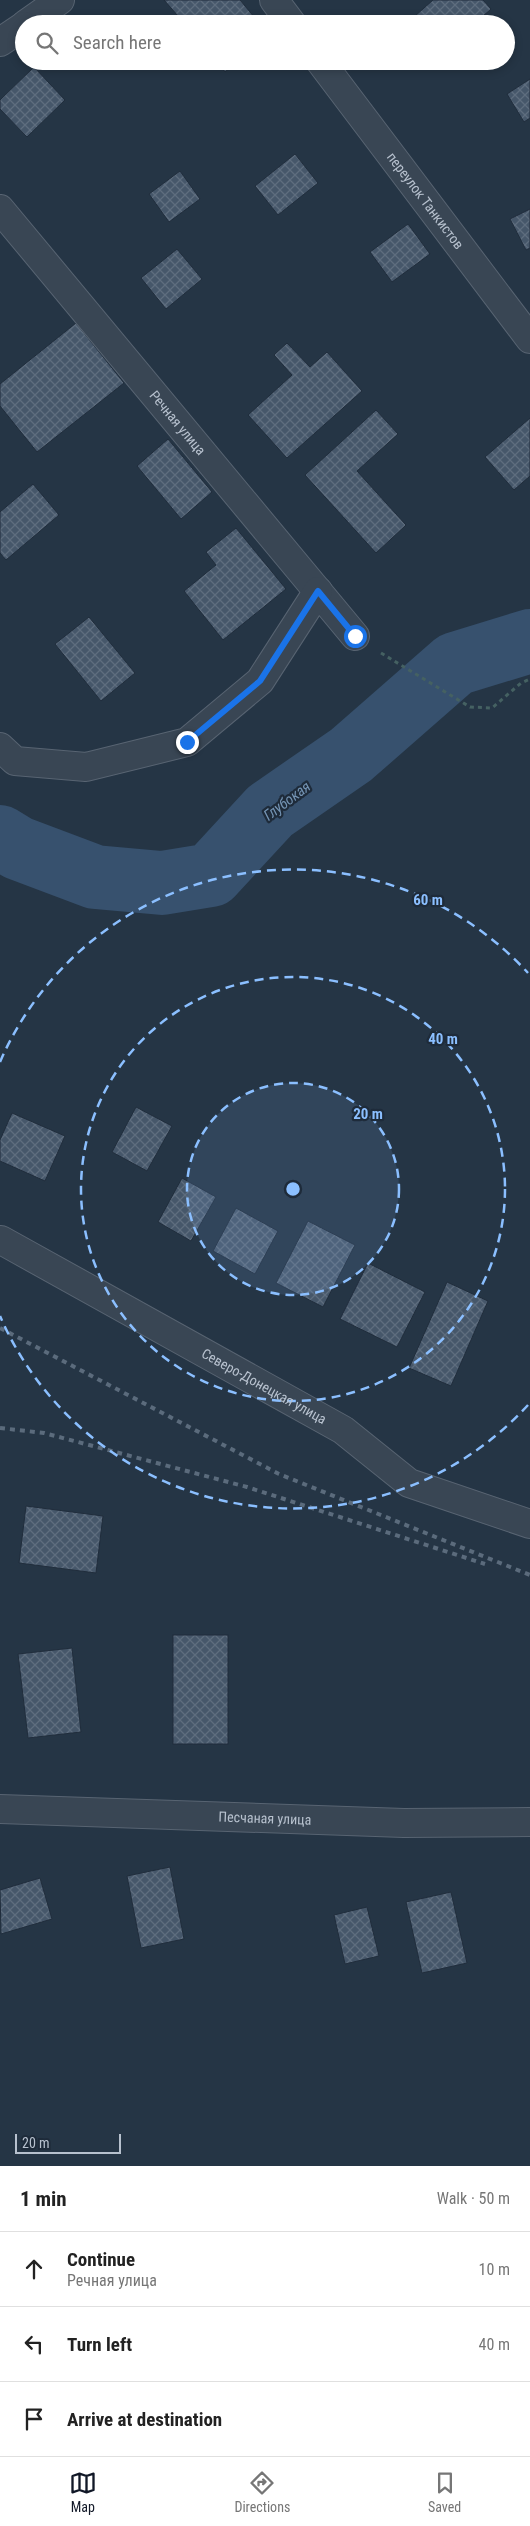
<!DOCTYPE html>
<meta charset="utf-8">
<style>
body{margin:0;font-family:"Roboto Condensed",sans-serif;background:#f2f2f2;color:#222}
.scale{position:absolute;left:15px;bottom:12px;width:106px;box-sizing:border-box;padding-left:5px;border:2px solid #b7c1ce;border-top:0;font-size:14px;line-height:18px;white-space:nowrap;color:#b7c1ce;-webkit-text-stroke:4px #1e2b3a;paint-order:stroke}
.stop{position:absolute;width:15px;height:15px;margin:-11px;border:4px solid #1a73e8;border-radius:50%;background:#fff}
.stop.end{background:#1a73e8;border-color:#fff;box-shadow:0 1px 5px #0008}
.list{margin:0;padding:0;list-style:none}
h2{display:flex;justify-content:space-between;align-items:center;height:65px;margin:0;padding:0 20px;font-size:21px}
h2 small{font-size:16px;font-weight:400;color:#767676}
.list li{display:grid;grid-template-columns:32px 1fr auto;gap:15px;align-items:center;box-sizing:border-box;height:75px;padding:0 20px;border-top:1px solid #e0e0e0}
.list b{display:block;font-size:19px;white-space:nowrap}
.list p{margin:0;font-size:16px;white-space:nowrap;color:#767676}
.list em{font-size:16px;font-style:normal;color:#767676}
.icon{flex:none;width:28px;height:28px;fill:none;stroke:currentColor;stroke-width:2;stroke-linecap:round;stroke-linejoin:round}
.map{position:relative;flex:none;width:530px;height:2166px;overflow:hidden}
.search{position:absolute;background:#fff;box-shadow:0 2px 8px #0003;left:15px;right:15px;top:15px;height:55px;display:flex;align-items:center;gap:12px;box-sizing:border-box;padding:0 18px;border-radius:28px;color:#767676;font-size:19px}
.sheet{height:290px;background:#fff}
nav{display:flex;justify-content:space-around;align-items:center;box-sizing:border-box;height:70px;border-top:1px solid #e0e0e0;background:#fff;font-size:14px;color:#767676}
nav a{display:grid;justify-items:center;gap:2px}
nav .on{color:#111827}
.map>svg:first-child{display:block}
</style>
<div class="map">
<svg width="530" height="2166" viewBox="0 0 530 2166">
<defs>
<pattern id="building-cross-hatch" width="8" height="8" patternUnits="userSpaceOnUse" patternTransform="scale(1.25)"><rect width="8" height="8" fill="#46576a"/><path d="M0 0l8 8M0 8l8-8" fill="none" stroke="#5e6d7e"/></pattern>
</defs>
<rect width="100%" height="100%" fill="#253545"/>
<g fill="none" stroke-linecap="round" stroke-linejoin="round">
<path stroke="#37516e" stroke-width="64" d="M0,837L18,848L95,877L162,883L211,875L270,811L351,755L455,664L530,641"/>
</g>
<g fill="url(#building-cross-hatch)" stroke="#202d3c">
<path d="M164,0H240L260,24H185Z"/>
<path d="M433,0H483L491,9L474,24H406Z"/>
<path d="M217,61H238L225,72Z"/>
<path d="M34,67L65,100L27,137L0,109V100Z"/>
<path d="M530,79V118L524,122L507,94Z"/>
<path d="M295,154L318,183L278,215L255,186Z"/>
<path d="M180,171L200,199L169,222L149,194Z"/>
<path d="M530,209V248L526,250L510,219Z"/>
<path d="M408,224L430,254L392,282L370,252Z"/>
<path d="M177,249L202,279L166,309L141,278Z"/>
<path d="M76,323L124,383L37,452L0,406V384Z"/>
<path d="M287,343L310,367L327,352L362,391L287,458L248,415L292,375L274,355Z"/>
<path d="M376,410L398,434L357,471L406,525L376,553L305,475Z"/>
<path d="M530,418V476L514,490L485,457Z"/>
<path d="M168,439L212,492L181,519L137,466Z"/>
<path d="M33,484L59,515L6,560L0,553V512Z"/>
<path d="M236,528L286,589L223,640L184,591L216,565L206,552Z"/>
<path d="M89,617L135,673L101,701L55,644Z"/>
<path d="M136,1107L172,1126L147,1171L112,1152Z"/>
<path d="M12,1113L65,1136L45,1181L0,1161V1140Z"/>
<path d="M182,1178L216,1197L191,1241L158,1222Z"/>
<path d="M236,1208L278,1231L255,1274L213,1251Z"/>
<path d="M308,1221L355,1245L323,1307L276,1283Z"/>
<path d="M368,1263L425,1292L397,1347L340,1319Z"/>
<path d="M447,1282L488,1301L451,1386L409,1368Z"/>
<path d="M26,1506L103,1516L96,1573L19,1563Z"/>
<rect x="173" y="1635" width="55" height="109"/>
<path d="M72,1648L81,1732L28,1738L18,1654Z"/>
<path d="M170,1867L184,1939L141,1948L127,1876Z"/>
<path d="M40,1878L52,1919L1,1934L0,1890Z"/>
<path d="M451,1892L467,1963L422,1973L406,1902Z"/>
<path d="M367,1907L379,1956L345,1964L334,1915Z"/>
</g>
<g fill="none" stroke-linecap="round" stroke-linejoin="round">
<defs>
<g id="minor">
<path d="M274,0L292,24"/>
<path d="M26,24L60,0"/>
<path d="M0,42L24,26"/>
<path id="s1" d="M320,61L530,339"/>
<path id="s2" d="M0,209L355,636"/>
<path d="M0,747L15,761L86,767L187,742L260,681L318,591"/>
<path id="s3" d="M1,1240L343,1430L409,1483L530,1524"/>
<path id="s4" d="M0,1809L404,1823L530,1822"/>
</g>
</defs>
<use href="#minor" stroke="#586472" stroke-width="30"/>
<path stroke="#456162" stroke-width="3" stroke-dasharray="4 4" stroke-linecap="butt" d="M381,653L470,707L492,708L521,683L530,679"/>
<use href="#minor" stroke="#394654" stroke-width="28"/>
<g stroke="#5b6b7c" stroke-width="4" stroke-dasharray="5 5" stroke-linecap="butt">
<path d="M0,1328L279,1474L530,1575"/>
<path d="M0,1428L44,1433L247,1487L485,1564"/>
</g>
</g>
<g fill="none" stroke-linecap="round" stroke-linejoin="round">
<path stroke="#1a73e8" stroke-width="6" d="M187,742L260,681L318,591L355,636"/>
</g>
<circle cx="293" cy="1189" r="106" fill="#8bbfff" fill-opacity=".12"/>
<g fill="none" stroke="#8bbfff" stroke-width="2.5" stroke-dasharray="9 6">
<circle cx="293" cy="1189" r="106"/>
<circle cx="293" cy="1189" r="212"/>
<path d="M528 1405A319 319 0 0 1 0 1316M0 1062A319 319 0 0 1 528 973"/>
</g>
<g text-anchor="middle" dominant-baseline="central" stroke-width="4.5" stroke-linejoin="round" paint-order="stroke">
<g font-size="14" fill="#b7c1ce" stroke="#1e2b3a">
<text stroke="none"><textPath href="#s1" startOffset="175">переулок Танкистов</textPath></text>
<text stroke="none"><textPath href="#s2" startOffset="278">Речная улица</textPath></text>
<text stroke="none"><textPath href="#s3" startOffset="301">Северо-Донецкая улица</textPath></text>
<text stroke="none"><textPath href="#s4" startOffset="265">Песчаная улица</textPath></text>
</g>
<g font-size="15" font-style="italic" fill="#7494b4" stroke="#1e2b3a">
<text transform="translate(287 801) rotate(-37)">Глубокая</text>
</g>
</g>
<circle cx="293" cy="1189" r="8" fill="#8bbfff" stroke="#1e2b3a" stroke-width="2.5"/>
<g font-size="15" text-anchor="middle" font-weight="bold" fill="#8bbfff" stroke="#1e2b3a" stroke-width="4.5" stroke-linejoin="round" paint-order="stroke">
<text x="428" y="905">60 m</text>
<text x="443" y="1044">40 m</text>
<text x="368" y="1119">20 m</text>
</g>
</svg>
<div class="scale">20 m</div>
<div class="stop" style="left:355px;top:636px"></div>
<div class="stop end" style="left:187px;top:742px"></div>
<div class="search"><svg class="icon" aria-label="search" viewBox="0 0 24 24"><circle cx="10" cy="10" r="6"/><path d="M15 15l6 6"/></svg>Search here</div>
</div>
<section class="sheet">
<h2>1 min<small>Walk · 50 m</small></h2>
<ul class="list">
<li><svg class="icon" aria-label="ahead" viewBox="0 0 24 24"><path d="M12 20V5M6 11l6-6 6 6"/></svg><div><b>Continue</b><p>Речная улица</p></div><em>10 m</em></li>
<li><svg class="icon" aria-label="left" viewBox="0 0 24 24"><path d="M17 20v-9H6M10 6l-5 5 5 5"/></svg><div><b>Turn left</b></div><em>40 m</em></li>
<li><svg class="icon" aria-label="arrive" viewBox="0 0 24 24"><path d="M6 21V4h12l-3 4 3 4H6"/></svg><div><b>Arrive at destination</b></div></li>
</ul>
</section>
<nav>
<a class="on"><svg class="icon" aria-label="map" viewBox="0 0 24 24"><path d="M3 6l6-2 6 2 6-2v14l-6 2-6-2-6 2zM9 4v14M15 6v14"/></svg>Map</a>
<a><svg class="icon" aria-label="directions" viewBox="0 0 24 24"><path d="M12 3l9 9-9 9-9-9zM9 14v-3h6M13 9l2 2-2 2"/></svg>Directions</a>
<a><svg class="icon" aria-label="saved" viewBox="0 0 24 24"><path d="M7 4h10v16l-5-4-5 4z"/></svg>Saved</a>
</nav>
